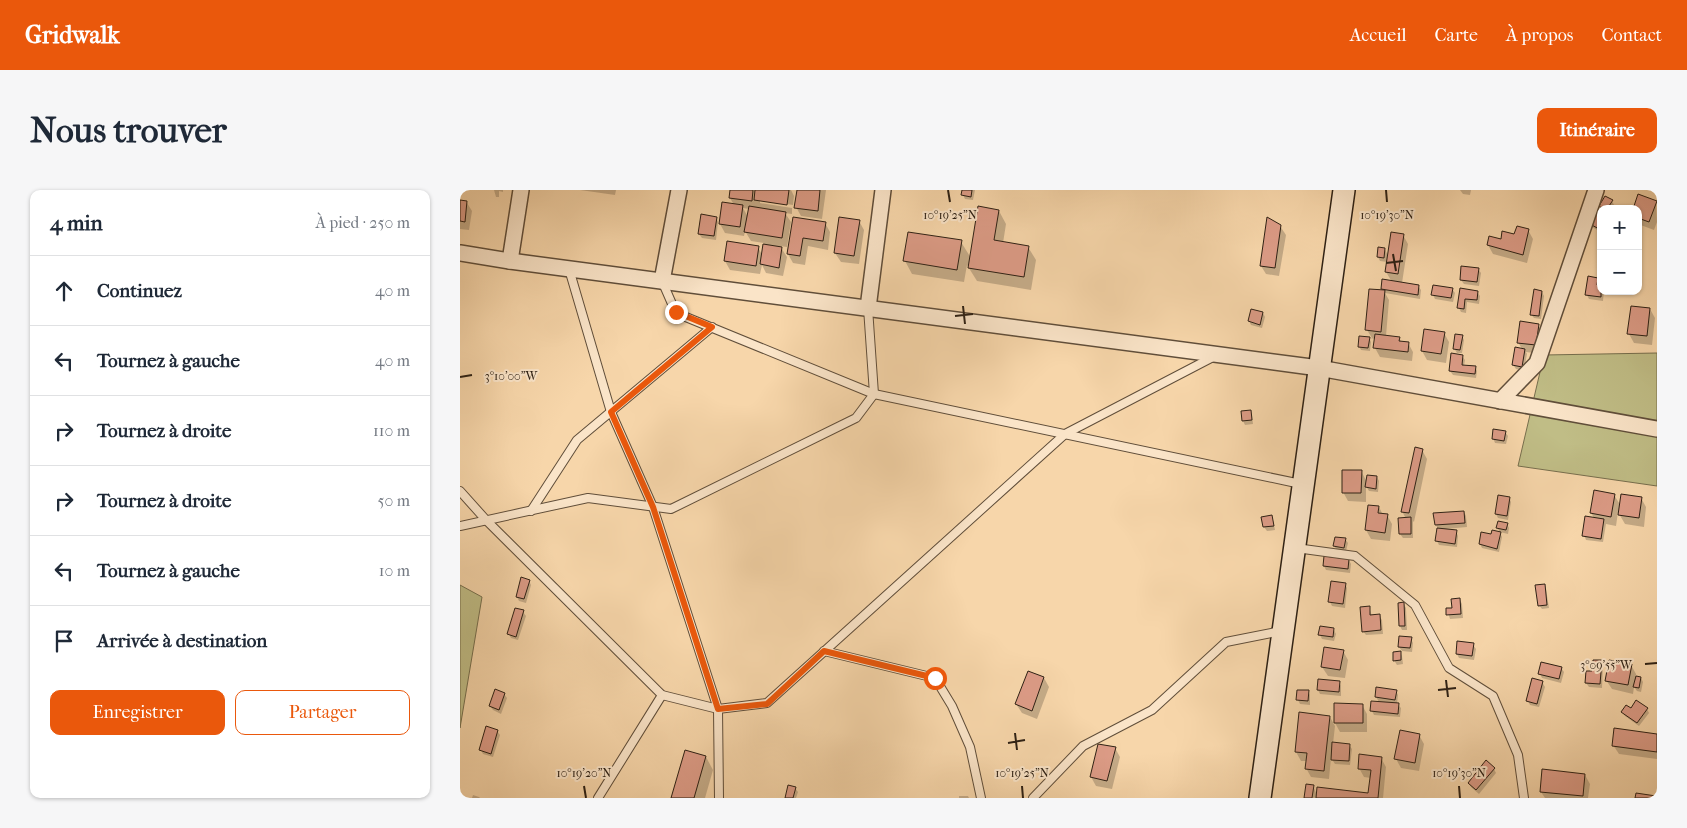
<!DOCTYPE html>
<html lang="fr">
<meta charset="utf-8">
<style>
body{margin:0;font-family:"IM FELL French Canon",serif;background:#f6f6f7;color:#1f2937}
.controls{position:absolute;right:15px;top:15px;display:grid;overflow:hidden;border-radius:10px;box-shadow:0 1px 4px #0004}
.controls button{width:45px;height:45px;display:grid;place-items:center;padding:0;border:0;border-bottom:1px solid #e0e1e3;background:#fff;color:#1f2937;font:25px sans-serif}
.stop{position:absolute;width:15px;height:15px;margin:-11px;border:4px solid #ea580c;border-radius:50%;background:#fff}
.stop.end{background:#ea580c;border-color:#fff;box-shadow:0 1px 5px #0008}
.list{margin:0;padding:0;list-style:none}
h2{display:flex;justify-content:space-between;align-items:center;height:65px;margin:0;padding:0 20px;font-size:21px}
h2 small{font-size:16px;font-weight:400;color:#747a83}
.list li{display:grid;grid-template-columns:32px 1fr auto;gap:15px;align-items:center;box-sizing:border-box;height:70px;padding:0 20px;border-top:1px solid #e0e1e3}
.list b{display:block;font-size:19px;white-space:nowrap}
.list em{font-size:16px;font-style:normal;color:#747a83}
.actions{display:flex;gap:10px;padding:15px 20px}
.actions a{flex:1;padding:11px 0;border:1px solid #ea580c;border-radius:10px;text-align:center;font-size:18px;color:#ea580c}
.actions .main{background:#ea580c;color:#fff}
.icon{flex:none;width:28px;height:28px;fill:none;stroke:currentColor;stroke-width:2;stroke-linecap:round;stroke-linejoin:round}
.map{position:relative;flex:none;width:1197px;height:608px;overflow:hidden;border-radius:10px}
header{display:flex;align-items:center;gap:30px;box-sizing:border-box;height:70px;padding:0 25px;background:#ea580c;color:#fff}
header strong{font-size:24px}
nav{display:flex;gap:28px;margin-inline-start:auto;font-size:18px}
.intro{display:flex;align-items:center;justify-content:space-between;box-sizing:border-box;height:120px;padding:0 30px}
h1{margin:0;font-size:35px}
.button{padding:12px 22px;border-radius:10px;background:#ea580c;color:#fff;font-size:18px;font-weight:700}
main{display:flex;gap:30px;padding:0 30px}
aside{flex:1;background:#fff;border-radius:10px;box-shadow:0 1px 4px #0004}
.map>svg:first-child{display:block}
</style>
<header>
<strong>Gridwalk</strong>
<nav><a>Accueil</a><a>Carte</a><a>À propos</a><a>Contact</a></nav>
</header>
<div class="intro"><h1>Nous trouver</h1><a class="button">Itinéraire</a></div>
<main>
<aside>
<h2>4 min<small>À pied · 250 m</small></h2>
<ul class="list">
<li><svg class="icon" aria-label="ahead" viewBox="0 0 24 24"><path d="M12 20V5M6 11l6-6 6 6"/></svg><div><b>Continuez</b></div><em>40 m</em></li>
<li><svg class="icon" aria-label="left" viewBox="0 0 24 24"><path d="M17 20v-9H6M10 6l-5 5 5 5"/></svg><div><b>Tournez à gauche</b></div><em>40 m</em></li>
<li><svg class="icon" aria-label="right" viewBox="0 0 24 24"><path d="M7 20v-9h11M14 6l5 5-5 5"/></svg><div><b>Tournez à droite</b></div><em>110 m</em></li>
<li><svg class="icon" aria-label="right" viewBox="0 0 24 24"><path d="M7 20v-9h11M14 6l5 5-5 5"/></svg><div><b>Tournez à droite</b></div><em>50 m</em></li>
<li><svg class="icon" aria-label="left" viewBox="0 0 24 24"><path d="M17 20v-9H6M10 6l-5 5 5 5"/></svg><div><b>Tournez à gauche</b></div><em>10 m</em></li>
<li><svg class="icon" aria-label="arrive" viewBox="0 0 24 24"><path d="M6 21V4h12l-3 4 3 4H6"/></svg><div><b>Arrivée à destination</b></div></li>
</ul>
<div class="actions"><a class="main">Enregistrer</a><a>Partager</a></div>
</aside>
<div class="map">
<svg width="1197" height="608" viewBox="0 0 1197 608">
<rect width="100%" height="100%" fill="#f7d6aa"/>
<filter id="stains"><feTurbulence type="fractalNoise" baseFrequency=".004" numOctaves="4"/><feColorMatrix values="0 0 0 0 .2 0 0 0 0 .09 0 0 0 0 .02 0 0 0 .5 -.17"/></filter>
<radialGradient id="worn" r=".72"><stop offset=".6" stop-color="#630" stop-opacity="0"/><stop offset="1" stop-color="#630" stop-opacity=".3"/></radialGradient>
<g fill="#c0bd86" stroke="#766e4d">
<path d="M1197,163V296L1058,276L1084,165Z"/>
<path d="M0,395L22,407L0,538Z"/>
</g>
<g fill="#0003" fill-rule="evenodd">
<path d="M31,0H43V2L39,1V7H36L34,0Z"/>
<path d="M120,0H156L155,5Z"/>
<path d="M272,0H331L334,6L333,15L300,10V13L332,18V24L325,23L331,32L327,57L320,56L327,67L323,86L306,83L302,75L300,84L270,80L265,71L298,57L302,65L304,53L291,51L285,41L284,46L265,43L260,34L263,13L274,15L270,8ZM283,18L289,19L288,27Z"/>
<path d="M338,0H366L362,29L341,26L336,17Z"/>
<path d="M503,0H515L513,10L505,9L503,5Z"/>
<path d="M1000,0H1011L1010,5L1003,4Z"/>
<path d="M1152,11L1154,15L1152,19H1142L1140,16Z"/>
<path d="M0,12L7,13L12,21L9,40L0,39Z"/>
<path d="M1196,12L1197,32L1194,40L1178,34V19Z"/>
<path d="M539,21L546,34L543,53L568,57L576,70L571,100L517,91L507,75L504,92L452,84L445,71L501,52L511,68Z"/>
<path d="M1141,23V42L1132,37L1129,33Z"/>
<path d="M256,28L258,32L256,50L242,48L239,44Z"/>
<path d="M334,28L365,33L370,42L368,60L348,56L345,75L333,73L328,64Z"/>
<path d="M399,31L404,40L399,74L381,72L375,63Z"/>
<path d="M820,36L826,45L819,86L806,84L801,76Z"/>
<path d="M1068,40L1073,49L1067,73L1033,64L1028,55L1030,48L1042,51Z"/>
<path d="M943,45L948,54L942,93L958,96L961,100L960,109L925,103L929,110L926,146L939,148L942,153H948L953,162L952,171L920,167L915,158L916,149L909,148L911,152L910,161L901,160L899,156L900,147L912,148L907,140L924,101L922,99L932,92L926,82L927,72L920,71L918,67L925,59L928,66Z"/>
<path d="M1018,79L1021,83L1019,96L1004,94L1001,90Z"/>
<path d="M1137,89L1141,101H1144L1143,111L1129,109L1127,105Z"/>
<path d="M992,99L995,103L993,112L975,109L973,105Z"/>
<path d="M1001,100L1017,102L1020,106L1019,114L1007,112L1006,123L1001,122L999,118Z"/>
<path d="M1082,102L1084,106L1081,129L1074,128L1071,124Z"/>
<path d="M1190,119L1195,128L1192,155L1174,153L1169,144Z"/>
<path d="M803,123L805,127L802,138L791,135L789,131Z"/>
<path d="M1078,135L1083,144L1081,164L1066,162L1067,164L1064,181L1056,179L1053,175L1062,159L1058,152Z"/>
<path d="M984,143L989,152L986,173L967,170L962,161Z"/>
<path d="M1002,146L1004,150L1002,163H997L994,158Z"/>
<path d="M1002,166L1005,170L1004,176L1015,177L1017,181L1016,188L993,185L990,181Z"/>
<path d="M790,221L792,225L793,234L785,235L783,231L782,222Z"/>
<path d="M1045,242L1048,246L1046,254L1035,253L1033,248Z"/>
<path d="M962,260L967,269L954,332L953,331V348H943L940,344L946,329L942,321Z"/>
<path d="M901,281L907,292L917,287L919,291L918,302L909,301L906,296V312L888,311L883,302Z"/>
<path d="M1154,305L1161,316L1181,308L1186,317L1184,337L1165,334L1158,322L1156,336L1146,334L1143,352L1126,350L1124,345L1134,328L1131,323Z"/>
<path d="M1049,308L1051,312L1048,330L1038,328L1036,324Z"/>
<path d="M919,317L923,325H927L932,334L930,351L911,349L906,340Z"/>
<path d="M1004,322L1006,326L1007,337L985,339L996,341L998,346L997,357L979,355L977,351L978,339L976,335L975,324Z"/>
<path d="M812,326L815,340L807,341L804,337Z"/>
<path d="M1047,334L1049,338L1048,344L1040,342L1037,338Z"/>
<path d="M1040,343L1042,347L1039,362L1022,358L1020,354L1032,346Z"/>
<path d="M885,349L888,353L886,361L877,360L874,356Z"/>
<path d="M889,370L891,374L890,383L866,380L864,376Z"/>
<path d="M69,391L71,395L66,413L59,411L57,407Z"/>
<path d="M885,394L887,398L885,418L872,416L870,412Z"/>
<path d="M1084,395L1086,399L1089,418L1082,419L1079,415Z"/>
<path d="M1000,410L1002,414L1003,428L990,429L987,419H993Z"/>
<path d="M943,413L946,418L947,440H942L940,436Z"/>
<path d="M909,417L912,426H919L922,430L923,444L906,445L903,441Z"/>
<path d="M63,422L66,426L58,450L51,448L49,444Z"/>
<path d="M874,440L876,444L874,451L862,449L860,445Z"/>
<path d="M951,449L953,453L952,462L942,461L939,457Z"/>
<path d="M1013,455L1016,459L1014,470L999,468L997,464Z"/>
<path d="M883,461L888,470L885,488L868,486L862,477Z"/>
<path d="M940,462L942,466L943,474L937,475L934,470Z"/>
<path d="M1141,472L1143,476L1142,498L1129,497L1126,493Z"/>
<path d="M1171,475L1176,484V487L1181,488L1183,492L1181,502L1177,501L1174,497L1173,504L1152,499L1146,490Z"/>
<path d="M1101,478L1104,482L1101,493L1082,488L1080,484Z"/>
<path d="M568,482L584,488L589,497L577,529L562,523L556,514Z"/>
<path d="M879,492L881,496V506L860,504L858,500Z"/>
<path d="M1082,492L1085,497L1079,517L1070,515L1068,511Z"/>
<path d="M838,501H848L850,505V515L840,514L838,510Z"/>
<path d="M936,501L938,505L937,514L941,518L940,527L914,525L912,521L919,512L916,507Z"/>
<path d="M44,504L47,508L41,524L33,520L30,516Z"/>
<path d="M875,514L902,515L907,524V542H880L875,533Z"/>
<path d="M1187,519L1189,523L1179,536L1165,526L1162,522Z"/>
<path d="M870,527L875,536L873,554L889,555L892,559L890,575L875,574L871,568L869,589L851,587L846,578L847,571H841L836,562Z"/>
<path d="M37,541L40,545L33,567L23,564L21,560Z"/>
<path d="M959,545L964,554L959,581L941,578L936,569Z"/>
<path d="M1197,545V569L1159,564L1153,555Z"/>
<path d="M655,558L660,567L652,599L636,596L631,587Z"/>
<path d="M246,567L253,580L245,608H212Z"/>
<path d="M921,568L926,577L923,608H845L853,596L857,605L909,604L911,588L904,587L899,578Z"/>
<path d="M1034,579L1036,583L1019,604L1011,597L1009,593Z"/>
<path d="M1125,585L1130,594L1128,608H1085L1081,602Z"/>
<path d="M335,598L338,602L336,608H326Z"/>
<path d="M13,605L19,607L20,608H12Z"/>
<path d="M499,606H508L509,608H499Z"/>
</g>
<g fill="#dd9c87" stroke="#2d2014">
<path d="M270,0H293L292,11L269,8Z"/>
<path d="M295,0H329L327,15L294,10Z"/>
<path d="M337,0H360L358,21L334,18Z"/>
<path d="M502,0H512L511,7L501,5Z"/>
<path d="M1178,4L1197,11L1189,32L1178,28V19H1173Z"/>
<path d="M1145,6L1153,10L1147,19H1143L1139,16Z"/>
<path d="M0,10L7,11L5,32L0,31Z"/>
<path d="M262,12L283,15L280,37L259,34Z"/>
<path d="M289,16L326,22L322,48L284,42Z"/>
<path d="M518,16L539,20L534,50L569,56L564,87L508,78Z"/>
<path d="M1136,19L1141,22V40L1128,33Z"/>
<path d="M241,24L257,27L254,46L238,44Z"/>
<path d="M333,27L366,32L363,51L343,48L340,66L327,64Z"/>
<path d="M379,27L400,30L394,66L374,63Z"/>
<path d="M807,27L821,35L815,78L800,76Z"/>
<path d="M1057,36L1069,39L1063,65L1027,55L1029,46L1041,49L1042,41L1054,44Z"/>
<path d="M448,42L502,50L497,80L443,71Z"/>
<path d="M931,42L944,44L938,84L925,82Z"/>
<path d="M267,51L299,56L296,76L264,71Z"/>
<path d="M303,54L322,57L319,78L300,74Z"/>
<path d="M918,57L925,58L924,68L917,67Z"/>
<path d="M1001,76L1019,78L1017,92L1000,90Z"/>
<path d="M1128,86L1138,88L1137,95L1141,96V107L1125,105Z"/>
<path d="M922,89L959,95L958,105L921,99Z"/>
<path d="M973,95L993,98L991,108L971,105Z"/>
<path d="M1000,98L1018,101L1017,110L1005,109L1004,119L997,118Z"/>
<path d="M909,99L925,100L921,142L905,140Z"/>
<path d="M1074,99L1082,101L1079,126L1070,125Z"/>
<path d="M1171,116L1190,118L1187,146L1167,144Z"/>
<path d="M791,119L803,122L800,135L788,131Z"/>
<path d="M1060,131L1079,134L1076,155L1057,153Z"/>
<path d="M964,139L985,142L981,164L961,161Z"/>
<path d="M915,144L940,147L939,151L949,152L948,162L913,158Z"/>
<path d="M995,144L1003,145L1000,160L993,159Z"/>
<path d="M899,146L910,147L908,158L898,157Z"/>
<path d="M1055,157L1065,159L1062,177L1052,175Z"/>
<path d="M991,163L1003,165L1002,175L1016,176L1015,184L989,181Z"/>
<path d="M791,220L792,230L782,231L781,221Z"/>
<path d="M1033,239L1046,241L1044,251L1032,249Z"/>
<path d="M955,257L963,259L949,323L941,322Z"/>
<path d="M882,280H902L901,303H882Z"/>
<path d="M907,285L917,286L916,299L905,297Z"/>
<path d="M1134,300L1155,304L1151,327L1130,323Z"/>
<path d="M1161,304L1182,307L1179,328L1158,325Z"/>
<path d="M1038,305L1050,307L1047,326L1035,324Z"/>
<path d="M908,315L919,316L918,323L928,324L925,343L905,340Z"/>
<path d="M1004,321L1005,333L975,335L973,323Z"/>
<path d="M812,325L814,336L803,337L801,327Z"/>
<path d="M1125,326L1144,329L1141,349L1122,346Z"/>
<path d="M951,327V344H939L938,328Z"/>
<path d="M1038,331L1048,333L1046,340L1036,338Z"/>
<path d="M977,338L997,340L995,354L975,351Z"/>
<path d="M1032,340L1041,342L1037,359L1019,354L1021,342L1031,344Z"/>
<path d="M875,347L886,348L884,358L873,356Z"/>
<path d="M864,366L889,369L888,379L863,376Z"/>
<path d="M61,387L70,390L64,409L56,407Z"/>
<path d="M871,391L886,393L883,414L868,412Z"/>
<path d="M1085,394L1087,415L1078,416L1075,395Z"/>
<path d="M1000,408L1001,424L986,425V418H992L991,409Z"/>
<path d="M944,412L945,436H939L938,413Z"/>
<path d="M910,416V425L920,424L921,440L902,442L900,417Z"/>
<path d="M55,418L64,420L56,447L47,444Z"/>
<path d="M860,436L874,438L873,447L858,445Z"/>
<path d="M939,446L952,447L950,458L938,457Z"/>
<path d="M997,451L1014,453L1012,466L996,464Z"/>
<path d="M864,457L884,460L880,480L861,477Z"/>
<path d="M941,461V470L933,471V462Z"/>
<path d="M1133,470H1142L1140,494L1125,493L1126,481H1132Z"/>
<path d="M1149,470L1172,474L1168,495L1145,491Z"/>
<path d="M1081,472L1102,477L1099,489L1078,484Z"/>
<path d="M568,481L584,487L572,521L555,514Z"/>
<path d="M1176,486L1181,487L1179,498L1173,497Z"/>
<path d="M1072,488L1083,491L1077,514L1066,511Z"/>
<path d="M858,489L880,491L879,502L857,500Z"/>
<path d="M916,497L937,500L935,510L915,507Z"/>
<path d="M35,499L45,503L39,520L29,516Z"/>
<path d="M837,500H849L848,511L836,510Z"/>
<path d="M1176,510L1188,518L1177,533L1161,522L1166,515L1171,518Z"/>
<path d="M911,511L939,513L938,524L910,521Z"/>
<path d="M874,513L903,514V533H874Z"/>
<path d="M839,522L870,526L864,581L845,579L847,563L835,562Z"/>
<path d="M26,536L38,540L31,564L19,560Z"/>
<path d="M1154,538L1197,544V562L1152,556Z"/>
<path d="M940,540L960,544L955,573L934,569Z"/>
<path d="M872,552L890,554L889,571L871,570Z"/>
<path d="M638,554L656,557L647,591L630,587Z"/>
<path d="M225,560L246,566L234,608H211Z"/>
<path d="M899,564L922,567L918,608H856L857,597L908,603L911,580L898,579Z"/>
<path d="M1026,570L1035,578L1016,600L1008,593Z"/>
<path d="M1082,579L1125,584L1123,606L1080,602Z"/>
<path d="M846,594L854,595L852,608H844Z"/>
<path d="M328,595L336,597L333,608H325Z"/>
<path d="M1176,603L1196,606V608H1175Z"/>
</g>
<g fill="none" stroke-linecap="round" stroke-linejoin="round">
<defs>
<g id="service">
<path d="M109,79L151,222L193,317L258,519L259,608"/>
<path d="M202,91L216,123L414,204L841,294"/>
<path d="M0,301L26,330L202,505L258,519L307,513L605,244L753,167"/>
<path d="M71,321L117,250L252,137"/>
<path d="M0,336L128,308L211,319L396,228L414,204L408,118"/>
<path d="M836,358L895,366L955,415L989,478L1033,506L1058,565L1064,608"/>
<path d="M364,461L475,488L492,516L510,557L521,608"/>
<path d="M138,608L202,505"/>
<path d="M573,608L623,556L692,520L766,452L821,441"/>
</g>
<g id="minor">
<path d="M0,63L50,71L859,178L1197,239"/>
<path d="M50,71L61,0"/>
<path d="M202,91L219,0"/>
<path d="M408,118L423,0"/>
<path d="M1040,211L1077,173L1136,0"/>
</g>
<path id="secondary" d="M800,608L884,0"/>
</defs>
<use href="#service" stroke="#604e3a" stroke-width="10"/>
<use href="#minor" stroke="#604e3a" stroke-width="18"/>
<use href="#secondary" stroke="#2d2014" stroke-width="24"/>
<use href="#service" stroke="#fae4c8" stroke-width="8"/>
<use href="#minor" stroke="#fae4c8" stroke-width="15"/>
<use href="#secondary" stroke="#fae4c8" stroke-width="21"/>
</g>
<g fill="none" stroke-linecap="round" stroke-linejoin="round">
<path stroke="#ea580c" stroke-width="6" d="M216,122L252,137L151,222L193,317L258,519L307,514L364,461L475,488"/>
</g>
<path fill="none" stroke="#2d2014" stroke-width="2" d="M488,0L490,12M926,0L927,12M933,64L936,81M926,73L943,71M503,116L505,134M495,126L513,124M0,187L12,185M1185,474L1197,473M986,490L988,507M978,500L996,498M555,543L557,560M548,553L565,550M124,596L126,608M562,596L563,608M999,596L1000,608"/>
<g font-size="12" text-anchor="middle" fill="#2d2014" stroke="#fae4c8" stroke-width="4" stroke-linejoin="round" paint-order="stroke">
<text x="490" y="29">10°19'25"N</text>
<text x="927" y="29">10°19'30"N</text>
<text x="51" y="190">3°10'00"W</text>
<text x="1146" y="479">3°09'55"W</text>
<text x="124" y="587">10°19'20"N</text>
<text x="562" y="587">10°19'25"N</text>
<text x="999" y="587">10°19'30"N</text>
</g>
<rect width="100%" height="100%" filter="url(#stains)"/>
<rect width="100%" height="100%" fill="url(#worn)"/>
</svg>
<div class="controls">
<button>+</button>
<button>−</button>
</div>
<div class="stop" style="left:475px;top:488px"></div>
<div class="stop end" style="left:216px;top:122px"></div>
</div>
</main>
